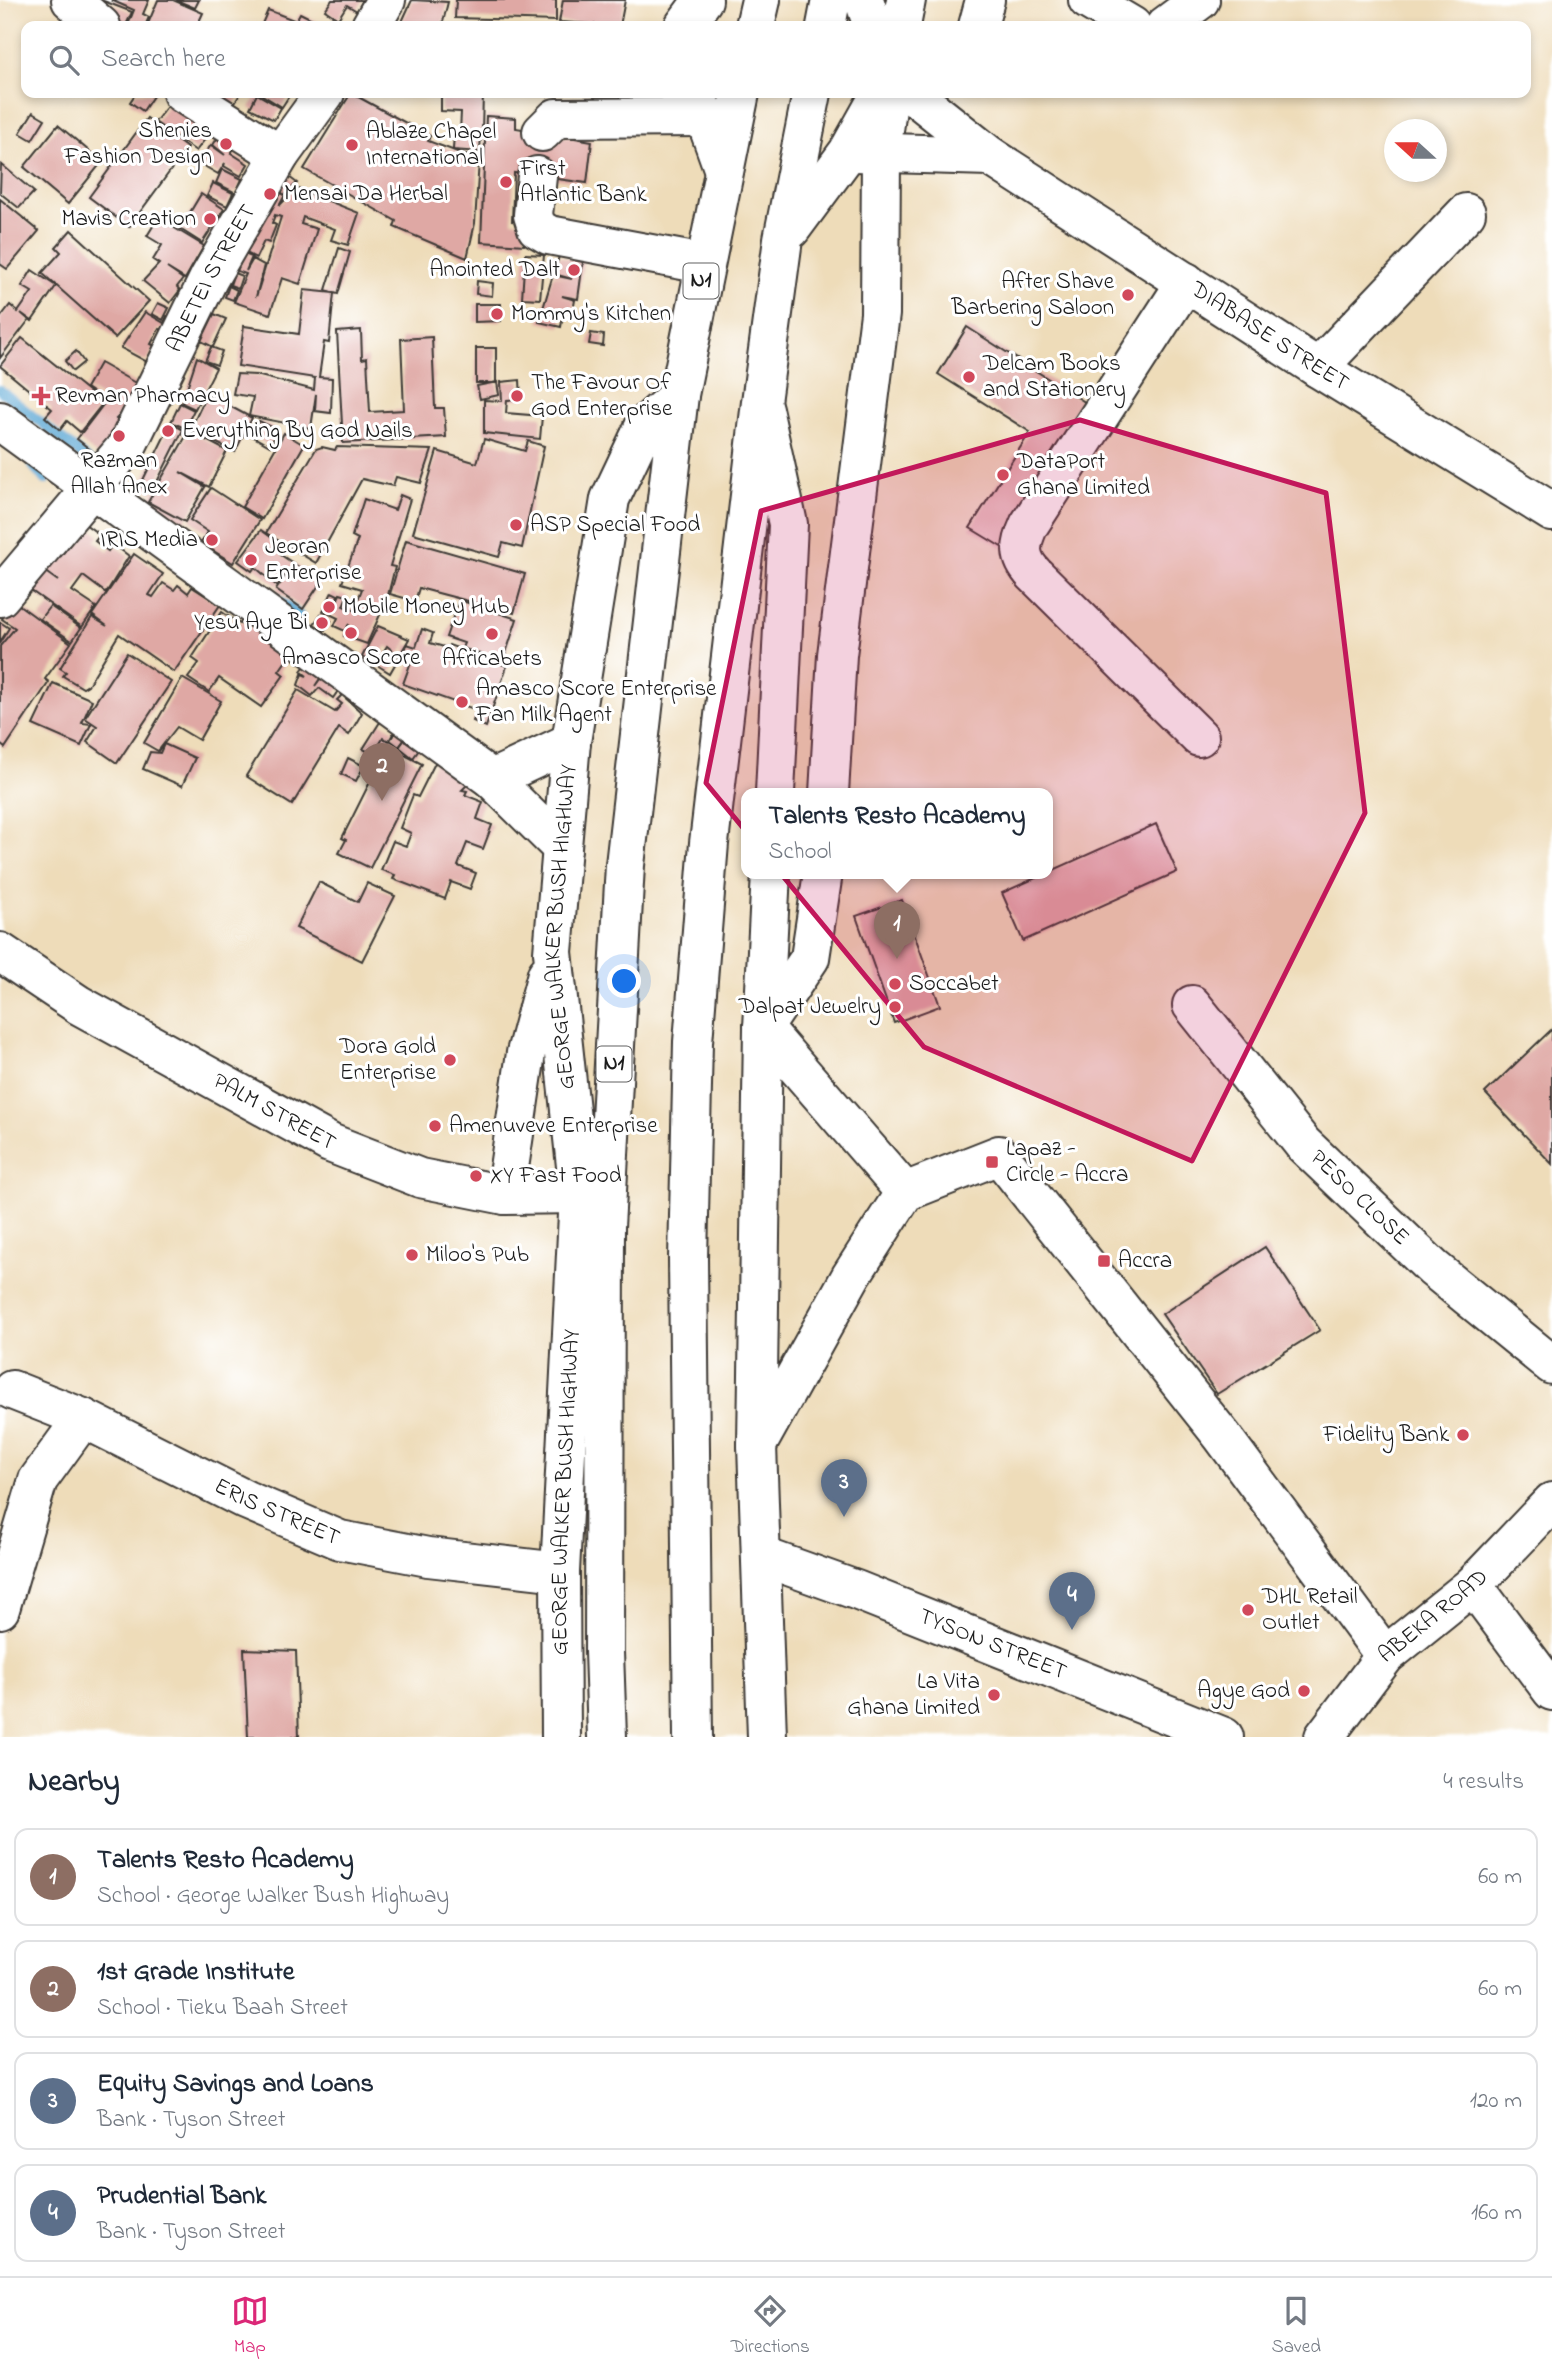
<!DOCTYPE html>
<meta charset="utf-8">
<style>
body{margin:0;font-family:"Indie Flower",sans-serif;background:#f2f2f3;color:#1f2937}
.compass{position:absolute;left:1384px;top:119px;width:63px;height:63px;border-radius:50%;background:#fff;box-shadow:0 4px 10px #0003;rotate:291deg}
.you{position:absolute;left:625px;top:982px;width:24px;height:24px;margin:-18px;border:5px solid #fff;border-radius:50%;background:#1a73e8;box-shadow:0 0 0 10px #1a73e833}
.badge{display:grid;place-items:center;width:46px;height:46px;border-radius:50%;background:#db2777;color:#fff;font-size:23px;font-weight:700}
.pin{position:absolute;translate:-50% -58px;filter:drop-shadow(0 2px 4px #0008)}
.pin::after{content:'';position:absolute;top:37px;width:24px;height:21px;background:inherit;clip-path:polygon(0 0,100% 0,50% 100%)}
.popup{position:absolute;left:741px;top:788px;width:312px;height:91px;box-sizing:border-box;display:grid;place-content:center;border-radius:14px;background:#fff;filter:drop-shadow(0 2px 5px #0005);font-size:23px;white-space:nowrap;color:#747a83}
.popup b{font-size:26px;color:#1f2937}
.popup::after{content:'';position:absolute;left:50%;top:100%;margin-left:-14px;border:14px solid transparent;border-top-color:#fff}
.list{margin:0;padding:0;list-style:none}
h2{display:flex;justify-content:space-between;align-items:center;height:91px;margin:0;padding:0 28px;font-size:30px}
h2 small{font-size:23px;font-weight:400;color:#747a83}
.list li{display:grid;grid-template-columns:46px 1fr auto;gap:21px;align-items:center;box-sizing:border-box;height:98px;margin:0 14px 14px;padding:0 14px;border:2px solid #e0e1e3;border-radius:14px}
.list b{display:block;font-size:26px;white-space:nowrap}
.list p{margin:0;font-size:23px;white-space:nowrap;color:#747a83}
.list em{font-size:23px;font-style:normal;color:#747a83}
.icon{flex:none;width:38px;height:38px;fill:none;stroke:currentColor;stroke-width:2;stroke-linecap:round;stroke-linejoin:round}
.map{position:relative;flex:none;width:1552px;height:1737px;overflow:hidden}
.search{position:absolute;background:#fff;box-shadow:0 4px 10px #0003;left:21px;right:21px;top:21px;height:77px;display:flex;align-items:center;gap:18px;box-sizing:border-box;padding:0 24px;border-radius:14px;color:#747a83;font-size:26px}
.sheet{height:539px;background:#fff}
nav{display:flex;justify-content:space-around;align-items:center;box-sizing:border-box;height:98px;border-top:2px solid #e0e1e3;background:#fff;font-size:19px;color:#747a83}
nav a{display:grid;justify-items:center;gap:4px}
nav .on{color:#db2777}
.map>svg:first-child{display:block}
</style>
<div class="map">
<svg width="1552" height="1737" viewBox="0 0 1552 1737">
<rect width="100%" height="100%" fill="#fff"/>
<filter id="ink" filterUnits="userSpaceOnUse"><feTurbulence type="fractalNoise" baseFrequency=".0143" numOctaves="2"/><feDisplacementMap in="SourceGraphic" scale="14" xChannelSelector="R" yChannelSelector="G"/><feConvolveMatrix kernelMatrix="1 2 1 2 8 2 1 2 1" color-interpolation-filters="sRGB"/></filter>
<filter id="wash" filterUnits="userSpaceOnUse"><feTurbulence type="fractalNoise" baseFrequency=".00686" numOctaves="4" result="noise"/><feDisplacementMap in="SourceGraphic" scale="28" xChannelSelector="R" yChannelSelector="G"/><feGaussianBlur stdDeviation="1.57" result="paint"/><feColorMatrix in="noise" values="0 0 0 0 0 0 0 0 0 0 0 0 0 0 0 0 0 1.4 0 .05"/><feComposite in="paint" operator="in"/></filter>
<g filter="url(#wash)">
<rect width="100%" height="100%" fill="#eedcb9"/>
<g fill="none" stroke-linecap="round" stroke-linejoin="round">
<g stroke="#5ca7d4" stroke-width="10">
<path d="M0,390L98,468"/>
<path d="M33,466L45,480"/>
<path d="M274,597L299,615"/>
</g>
</g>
<g id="blocks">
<g fill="#dfa8a4">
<path d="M101,0L132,12L126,25L96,13Z"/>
<path d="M111,0H149L143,14L149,17L145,26L128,25L134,10Z"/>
<path d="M158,0H173L203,13L197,26H147Z"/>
<path d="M176,0H199L195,8Z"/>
<path d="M332,0H363L357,11L347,5L338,19L325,10Z"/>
<path d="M412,0L448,2L442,26H400Z"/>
<path d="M456,0H556V21L455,18Z"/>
<path d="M563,0H625L620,26L559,22Z"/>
<path d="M268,10L294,20L292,26H261Z"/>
<path d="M300,13L322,24L321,26H293Z"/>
<path d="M136,93H155L143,111L130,102Z"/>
<path d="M212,93H239V96L230,110Z"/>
<path d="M259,93H291L282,107Z"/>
<path d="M351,93L430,136L428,141L479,160L475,223L467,258L394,227L396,221L304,169Z"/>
<path d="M441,93H483L482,132H474L481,133L480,152L453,150L454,132H460L461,112L441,111Z"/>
<path d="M257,94L281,108L274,120L250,108Z"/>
<path d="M171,101L212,130L196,151L155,122Z"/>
<path d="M33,112L45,119L32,140L20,133Z"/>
<path d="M486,116L516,118V128L592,141L587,183L514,173L512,221L525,222L524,245L481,242Z"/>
<path d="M147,118L187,148L129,227L89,197Z"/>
<path d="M58,125L102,162L68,204L24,167Z"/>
<path d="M220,134L236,146L231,153L248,164L241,176L224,166L225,163L218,174L199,163L211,145L225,155L213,145Z"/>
<path d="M1,164L34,192L19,208L0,193Z"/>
<path d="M222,169L242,179L236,193L216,183Z"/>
<path d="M281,171L297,183L293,187L359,213L348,245L331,240L335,229L303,217L301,224L317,229L300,284L282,278L270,314L234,302L246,274L237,271L244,254L252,257L246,271L253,259L264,265L256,297L281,217L275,215L272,223L276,225L269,243L264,241L256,258L242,251L269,187L285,195L279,206L288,197L291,188L285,195L270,184Z"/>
<path d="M213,183L233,193L227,206L207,196Z"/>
<path d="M201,194L224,209L202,243L180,229Z"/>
<path d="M0,199L39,231L7,269L0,264Z"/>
<path d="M158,218L204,246L185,279L167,268L183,279L177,287L180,290L170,303L143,281L159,264L153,260L162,245L147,236Z"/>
<path d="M71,230L149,301L115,338L42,273L61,252L56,247Z"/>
<path d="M339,248L350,252L338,294L334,293L329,343L324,342L319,377L332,378L331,413L315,411L316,394L311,428L249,416L253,397L233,394L237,374L256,375L314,390L315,378L238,366L244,326L299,334L304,290L334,293L326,290Z"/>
<path d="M525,254L544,255L540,299L522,298Z"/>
<path d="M559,256L583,262L578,299L562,296L575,300L573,311L564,310L561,327L539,322L553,275L572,279L554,274Z"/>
<path d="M32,270L56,286L32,321L21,313L29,320L0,358V318L10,305L18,312L32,292L22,286Z"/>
<path d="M234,273L242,276L238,288L230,285Z"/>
<path d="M477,281L493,283L492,296L476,294Z"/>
<path d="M229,286L237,290L233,300L225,297Z"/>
<path d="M158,303L169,308L163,320L152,314Z"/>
<path d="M475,304H501V321L475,322Z"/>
<path d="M145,312L164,323L167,316L176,320L162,330L159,329L151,344L155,346L147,362L121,348Z"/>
<path d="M214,314L226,319L213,347L201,341Z"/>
<path d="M967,327L1091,406L1003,548L970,528L1030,432L938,374Z"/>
<path d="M361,330L362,359L367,358L370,412L404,410L401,339L432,337L435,408H444L446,437L343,443L337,332Z"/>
<path d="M591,333L604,335L603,346L589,344Z"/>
<path d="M22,338L103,403L80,432L67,421L60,430L45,417L52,409L0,366Z"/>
<path d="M211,347L222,351L217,365L205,361Z"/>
<rect x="476" y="348" width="20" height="35"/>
<path d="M76,351L84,362L73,371L65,361Z"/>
<path d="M197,357L216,368L195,409L182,403Z"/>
<path d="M100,363L139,385L129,401L139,406L131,426L119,420L122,413L116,419L127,428L102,459L77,439L106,401L86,388Z"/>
<path d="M520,380L521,399L507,400L506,413L542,416L540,439L484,433V400L502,401L501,382Z"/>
<path d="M497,382L499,395L480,399L477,386Z"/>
<path d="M207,394L252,418L235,452L190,430Z"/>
<path d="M180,403L194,410L185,428L171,422Z"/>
<path d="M259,421L278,430L270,446L252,436Z"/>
<path d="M171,423L183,430L152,492L140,486Z"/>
<path d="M189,431L227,451L209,487L180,472L205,487L185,522L148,502Z"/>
<path d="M284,433L304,445L262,519L242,507Z"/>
<path d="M484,439L525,451L528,441L544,446L522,548L503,543L499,557L413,533L437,451L477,463Z"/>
<path d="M322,447L335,450L337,447L432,450L421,483L396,477L393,486L362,479L316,563L266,533L316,449Z"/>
<path d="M211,488L260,520L233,563L201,543L208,532L190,520Z"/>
<path d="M400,495L410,499L390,566L395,567L387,599L367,644L344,636L349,624L345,631L334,626L338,618L323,611L332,592L338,595L336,603L340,594L347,596L343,606L354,610L362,589L342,583L358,539L352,536L364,499L395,510Z"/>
<path d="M85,524L100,535L95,541L108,551L113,544L129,556L106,593L83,576L72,591L96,607L82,627L30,590L44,571L58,581L43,569L54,553L61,556Z"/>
<path d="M261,530L286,548L281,555L321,582L303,609L276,590L289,571L277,586L255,567L252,571L238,561Z"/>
<path d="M406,540L525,574L514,613L419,588L415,601L390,594Z"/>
<path d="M134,554L163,574L149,595L153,597L163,583L174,590L178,585L188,593L192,587L220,605L174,672L119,634L88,685L83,688L63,676L66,672L60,668L92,617L107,626L92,615Z"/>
<path d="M459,600L517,619L503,662L462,648L464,643L446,637Z"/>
<path d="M15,602L71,643L45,679L49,682L5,748L0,744V646L15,628L2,619Z"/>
<path d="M50,606L81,628L72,641L40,619Z"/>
<path d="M222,612L240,624L242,620L290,655L279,671L284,675L261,707L219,678L209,692L188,678L199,663L192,658Z"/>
<path d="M321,614L331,621L324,631L314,624Z"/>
<path d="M0,622L9,628L0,642Z"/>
<path d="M378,626L409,639L399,656L387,646L375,665L362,657Z"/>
<path d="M422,629L433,633L430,643L448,648L449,645L507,666L486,727L473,721L477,710L403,684L412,659L404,655L407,644L416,647Z"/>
<path d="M385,651L398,659L390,673L377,665Z"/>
<path d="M127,653L171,682L117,763L87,742L97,726L85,718Z"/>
<path d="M307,663L323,674L315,686L323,675L343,684L333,698L319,688L312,696L298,685L302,674L307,676L301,671Z"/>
<path d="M182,678L221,701L199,740L177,727L158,751L144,743Z"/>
<path d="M53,683L92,700L82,723L91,724L81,746L33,725Z"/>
<path d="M298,690L335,712L342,704L337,700L342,695L362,713L349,735L339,728L292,805L246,776Z"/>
<path d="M380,722L395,730L389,741L383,738L374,755L363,749Z"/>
<path d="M397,730L406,737L399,747L390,740Z"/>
<path d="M410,733L424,743L413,758L399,747Z"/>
<path d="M164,744L195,758L182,786L143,769L150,752L160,753Z"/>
<path d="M388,746L422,764L370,868L339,853L346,840L342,838Z"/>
<path d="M348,758L364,766L356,781L341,774Z"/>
<path d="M437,759L470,782L462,790L467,791L465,795L483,802L477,819L492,825L483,849L467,843L458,866L476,873L470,889L451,882L445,899L393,879L395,875L381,870L393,841L406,846L411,833L400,828L413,795L418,797Z"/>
<path d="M1156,824L1177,872L1023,941L1002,893Z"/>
<path d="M319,882L358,902L367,883L395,896L362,961L296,928Z"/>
<path d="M902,900L940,1006L894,1023L856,916Z"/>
<path d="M1552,1029V1164L1485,1093Z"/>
<path d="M1265,1247L1320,1330L1217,1394L1162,1314Z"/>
<path d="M244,1649L296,1651L299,1737H248Z"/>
</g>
</g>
</g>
<g filter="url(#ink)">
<use href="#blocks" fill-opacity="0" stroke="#3c3934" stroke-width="2"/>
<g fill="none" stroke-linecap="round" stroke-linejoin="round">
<defs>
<g id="minor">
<path d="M71,0L101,26"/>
<path d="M1088,0L1132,26"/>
<path d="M371,26L386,0"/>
<path d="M978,26L985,0"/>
<path d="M1165,26L1200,0"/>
<path d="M182,93L280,155"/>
<path id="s1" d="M911,93L990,156L1318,368L1552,512"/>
<path d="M542,132L556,118L704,117"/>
<path d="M855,152L990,156"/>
<path d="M537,176L533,215L537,228L549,235L704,264"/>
<path d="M1186,282L1029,525C1020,545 1018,557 1034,574L1199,737"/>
<path d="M1318,368L1466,213"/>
<path d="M763,409L788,524L775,793"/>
<path d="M0,421L492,779L562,848"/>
<path id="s2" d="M0,597L127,446L209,278L280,155L325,93"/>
<path d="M492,779L571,742"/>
<path d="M829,793L837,655L880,314L881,153L889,93"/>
<path id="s3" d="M0,952L79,1005L330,1143L420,1178L505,1195L579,1194"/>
<path id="s4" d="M1192,1005L1303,1144L1433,1268L1552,1365"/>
<path d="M763,1028L905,1192"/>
<path d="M763,1028L810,958L823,873"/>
<path d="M505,1195L526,1053L547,974"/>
<path id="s5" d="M12,1390L83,1418L246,1500L340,1540L428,1557L560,1572"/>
<path d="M757,1445L851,1276L905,1192L999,1155L1222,1436L1385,1656"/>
<path id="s6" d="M761,1556L856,1590L1224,1737"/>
<path d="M1473,1585L1552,1691"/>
<path d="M0,1609L38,1480L83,1418"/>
<path id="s7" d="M561,1737L560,1572L579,1194L553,952L571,742L610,499L645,425L679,395"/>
<path d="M767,1737L757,1445L763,1028L771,873"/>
<path id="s8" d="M1324,1737L1385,1656L1473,1585L1552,1502"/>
</g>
<g id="highway">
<path d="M864,0L873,26"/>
<path d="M684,26L703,0"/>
<path d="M755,26L761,0"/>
<path d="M826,26L831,0"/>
<path d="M901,26L906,0"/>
<path d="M696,93L723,168"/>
<path d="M791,229L848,152L881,93"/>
<path d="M607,1737L604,1652L605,1227L625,865L679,395L740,93"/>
<path d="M693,1737L688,1259L693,1042L709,843L761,402L783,239L812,93"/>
</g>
</defs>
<use href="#minor" stroke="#3c3934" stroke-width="42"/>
<use href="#highway" stroke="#3c3934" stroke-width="42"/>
<use href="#minor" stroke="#fff" stroke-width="38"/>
<use href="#highway" stroke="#fff" stroke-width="38"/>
</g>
</g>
<path fill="#c2185b" fill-opacity="0.2" stroke="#c2185b" stroke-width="5" stroke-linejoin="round" d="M1080,420L1326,493L1365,813L1192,1161L924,1047L706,783L761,511Z"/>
<g fill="#d1495b" stroke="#fff" stroke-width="2.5">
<circle cx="226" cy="144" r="7"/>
<circle cx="352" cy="145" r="7"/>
<circle cx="506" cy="182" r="7"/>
<circle cx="270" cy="194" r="7"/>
<circle cx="210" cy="219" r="7"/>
<circle cx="574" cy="270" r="7"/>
<circle cx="1128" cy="295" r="7"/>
<circle cx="497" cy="314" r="7"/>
<circle cx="969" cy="377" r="7"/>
<path d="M37.5 385.5h7v7h7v7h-7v7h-7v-7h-7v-7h7z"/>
<circle cx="517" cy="396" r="7"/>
<circle cx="168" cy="431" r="7"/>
<circle cx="119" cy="436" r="7"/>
<circle cx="1003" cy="475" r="7"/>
<circle cx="516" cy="525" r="7"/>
<circle cx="212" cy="540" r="7"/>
<circle cx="251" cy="560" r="7"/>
<circle cx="329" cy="607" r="7"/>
<circle cx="322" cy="623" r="7"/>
<circle cx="351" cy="633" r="7"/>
<circle cx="492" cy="634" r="7"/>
<circle cx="462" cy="702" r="7"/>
<circle cx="895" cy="984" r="7"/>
<circle cx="895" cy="1007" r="7"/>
<circle cx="450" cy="1060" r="7"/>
<circle cx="435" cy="1126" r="7"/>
<rect x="985" y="1155" width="14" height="14" rx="3.5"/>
<circle cx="476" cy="1176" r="7"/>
<circle cx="412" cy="1255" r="7"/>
<rect x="1097" y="1254" width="14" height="14" rx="3.5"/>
<circle cx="1463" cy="1435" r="7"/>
<circle cx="1248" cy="1610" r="7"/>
<circle cx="1304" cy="1691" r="7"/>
<circle cx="994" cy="1695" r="7"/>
</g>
<g text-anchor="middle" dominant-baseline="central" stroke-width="6" stroke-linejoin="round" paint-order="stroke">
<g fill="#fff" stroke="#606060" stroke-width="2">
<rect x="683.5" y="263.5" width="35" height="35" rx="5"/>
<rect x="596.5" y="1046.5" width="35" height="35" rx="5"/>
</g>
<g font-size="21" font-weight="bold" fill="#1c1c1c">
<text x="701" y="281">N1</text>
<text x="614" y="1064">N1</text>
</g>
<g font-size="23" fill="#1c1c1c" stroke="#fff" text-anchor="start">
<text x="212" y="131" text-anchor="end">Shenies<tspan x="212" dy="26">Fashion Design</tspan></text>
<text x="366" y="132">Ablaze Chapel<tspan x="366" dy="26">International</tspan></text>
<text x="520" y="169">First<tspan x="520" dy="26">Atlantic Bank</tspan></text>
<text x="284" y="194">Mensai Da Herbal</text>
<text x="196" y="219" text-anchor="end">Mavis Creation</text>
<text x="560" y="270" text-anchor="end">Anointed Dalt</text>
<text x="1114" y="282" text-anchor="end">After Shave<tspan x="1114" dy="26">Barbering Saloon</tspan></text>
<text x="511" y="314">Mommy's Kitchen</text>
<text x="983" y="364">Delcam Books<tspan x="983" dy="26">and Stationery</tspan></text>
<text x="531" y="383">The Favour Of<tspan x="531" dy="26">God Enterprise</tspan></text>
<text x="55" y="396">Revman Pharmacy</text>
<text x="182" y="431">Everything By God Nails</text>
<text x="119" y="461" text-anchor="middle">Razman<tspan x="119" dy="26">Allah Anex</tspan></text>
<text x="1017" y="462">DataPort<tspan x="1017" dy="26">Ghana Limited</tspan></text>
<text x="530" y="525">ASP Special Food</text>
<text x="198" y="540" text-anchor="end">IRIS Media</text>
<text x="265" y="547">Jeoran<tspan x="265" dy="26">Enterprise</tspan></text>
<text x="343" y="607">Mobile Money Hub</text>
<text x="308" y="623" text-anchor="end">Yesu Aye Bi</text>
<text x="351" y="658" text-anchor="middle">Amasco Score</text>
<text x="492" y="659" text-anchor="middle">Africabets</text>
<text x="476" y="689">Amasco Score Enterprise<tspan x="476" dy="26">Fan Milk Agent</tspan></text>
<text x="909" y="984">Soccabet</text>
<text x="881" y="1007" text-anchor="end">Dalpat Jewelry</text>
<text x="436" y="1047" text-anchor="end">Dora Gold<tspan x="436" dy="26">Enterprise</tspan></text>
<text x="449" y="1126">Amenuveve Enterprise</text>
<text x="1006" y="1149">Lapaz -<tspan x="1006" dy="26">Circle - Accra</tspan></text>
<text x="490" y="1176">XY Fast Food</text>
<text x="426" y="1255">Miloo's Pub</text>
<text x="1118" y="1261">Accra</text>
<text x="1449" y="1435" text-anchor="end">Fidelity Bank</text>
<text x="1262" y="1597">DHL Retail<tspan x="1262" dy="26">Outlet</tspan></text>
<text x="980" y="1682" text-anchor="end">La Vita<tspan x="980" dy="26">Ghana Limited</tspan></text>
<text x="1290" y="1691" text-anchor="end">Agye God</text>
</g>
<g font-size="23" fill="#1c1c1c" stroke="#fff">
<text stroke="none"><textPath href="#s2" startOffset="385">ABETEI STREET</textPath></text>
<text stroke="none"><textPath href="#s1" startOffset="434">DIABASE STREET</textPath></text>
<text stroke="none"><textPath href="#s7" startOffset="812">GEORGE WALKER BUSH HIGHWAY</textPath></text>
<text stroke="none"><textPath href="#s3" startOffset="318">PALM STREET</textPath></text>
<text stroke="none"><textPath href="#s4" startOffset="256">PESO CLOSE</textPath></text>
<text stroke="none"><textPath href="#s7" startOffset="245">GEORGE WALKER BUSH HIGHWAY</textPath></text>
<text stroke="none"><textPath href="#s5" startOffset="292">ERIS STREET</textPath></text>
<text stroke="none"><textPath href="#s8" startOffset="164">ABEKA ROAD</textPath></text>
<text stroke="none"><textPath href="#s6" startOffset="248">TYSON STREET</textPath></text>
</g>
</g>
</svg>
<svg class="compass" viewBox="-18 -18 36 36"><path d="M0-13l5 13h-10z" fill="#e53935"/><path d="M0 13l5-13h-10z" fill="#747a83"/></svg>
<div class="you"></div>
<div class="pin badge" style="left:897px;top:959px;background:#8d6e63">1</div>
<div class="popup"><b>Talents Resto Academy</b>School</div>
<div class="pin badge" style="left:382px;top:801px;background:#8d6e63">2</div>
<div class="pin badge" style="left:844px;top:1517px;background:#5c6f8a">3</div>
<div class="pin badge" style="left:1072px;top:1630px;background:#5c6f8a">4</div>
<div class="search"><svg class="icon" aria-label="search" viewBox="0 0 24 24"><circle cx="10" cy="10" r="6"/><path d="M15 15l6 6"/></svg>Search here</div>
</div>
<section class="sheet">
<h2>Nearby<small>4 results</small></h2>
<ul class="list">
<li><span class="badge" style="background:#8d6e63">1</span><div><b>Talents Resto Academy</b><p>School · George Walker Bush Highway</p></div><em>60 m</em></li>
<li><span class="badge" style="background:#8d6e63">2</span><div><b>1st Grade Institute</b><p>School · Tieku Baah Street</p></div><em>60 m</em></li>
<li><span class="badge" style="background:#5c6f8a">3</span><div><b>Equity Savings and Loans</b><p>Bank · Tyson Street</p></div><em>120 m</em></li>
<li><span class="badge" style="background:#5c6f8a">4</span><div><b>Prudential Bank</b><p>Bank · Tyson Street</p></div><em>160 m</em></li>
</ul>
</section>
<nav>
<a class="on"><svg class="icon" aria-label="map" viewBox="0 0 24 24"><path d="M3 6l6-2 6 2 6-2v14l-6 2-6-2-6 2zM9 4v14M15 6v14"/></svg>Map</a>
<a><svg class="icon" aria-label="directions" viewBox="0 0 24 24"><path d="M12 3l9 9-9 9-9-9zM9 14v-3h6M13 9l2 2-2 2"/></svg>Directions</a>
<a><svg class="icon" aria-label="saved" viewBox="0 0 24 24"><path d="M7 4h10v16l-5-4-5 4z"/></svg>Saved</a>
</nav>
